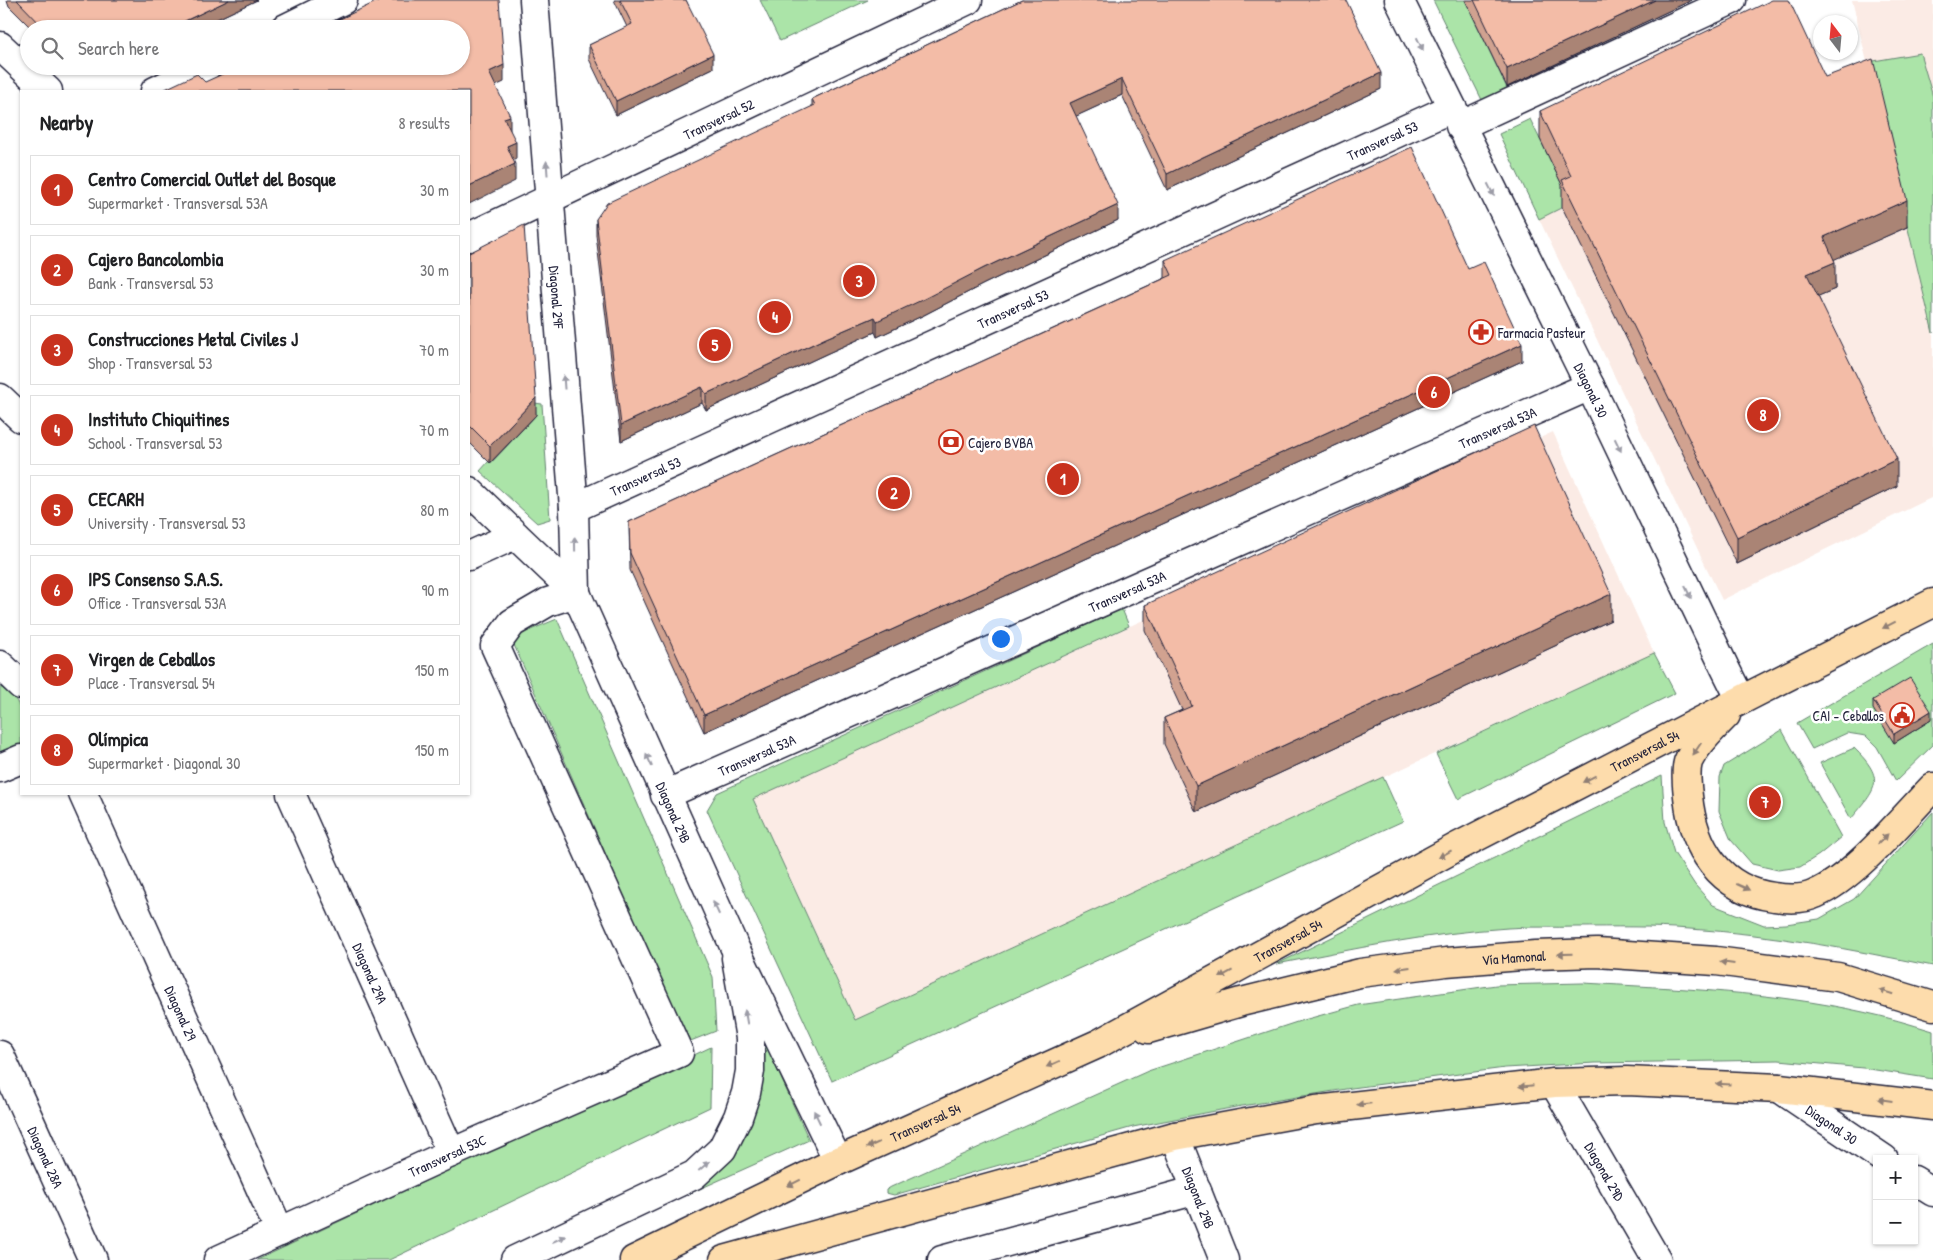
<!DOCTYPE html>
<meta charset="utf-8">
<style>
body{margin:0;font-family:"Patrick Hand",sans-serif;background:#f6f6f6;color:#202124}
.controls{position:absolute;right:15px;bottom:15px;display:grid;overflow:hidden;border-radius:0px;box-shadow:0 1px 4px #0004}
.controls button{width:45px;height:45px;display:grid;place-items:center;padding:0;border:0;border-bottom:1px solid #e0e0e0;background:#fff;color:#202124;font:25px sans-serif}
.compass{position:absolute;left:1813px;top:15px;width:45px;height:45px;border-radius:50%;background:#fff;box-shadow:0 1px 4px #0004;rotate:344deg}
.you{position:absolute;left:1000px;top:638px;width:18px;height:18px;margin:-12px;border:4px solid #fff;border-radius:50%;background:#1a73e8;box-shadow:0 0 0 8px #1a73e833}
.badge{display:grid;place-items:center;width:32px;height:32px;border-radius:50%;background:#c8321e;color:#fff;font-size:16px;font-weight:700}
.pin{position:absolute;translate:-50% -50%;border:2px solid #fff;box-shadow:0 1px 5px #0006}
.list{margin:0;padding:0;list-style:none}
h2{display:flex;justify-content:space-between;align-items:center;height:65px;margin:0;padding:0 20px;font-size:21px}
h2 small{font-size:16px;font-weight:400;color:#757577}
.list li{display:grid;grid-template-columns:32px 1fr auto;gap:15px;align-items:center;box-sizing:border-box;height:70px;margin:0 10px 10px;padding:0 10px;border:1px solid #e0e0e0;border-radius:0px}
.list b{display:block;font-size:19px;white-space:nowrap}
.list p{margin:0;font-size:16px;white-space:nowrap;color:#757577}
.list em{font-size:16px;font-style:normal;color:#757577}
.icon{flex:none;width:28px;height:28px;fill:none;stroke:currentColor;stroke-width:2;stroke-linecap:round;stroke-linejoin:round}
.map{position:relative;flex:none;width:1933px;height:1260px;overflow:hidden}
.search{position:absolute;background:#fff;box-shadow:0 1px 4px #0004;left:20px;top:20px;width:450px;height:55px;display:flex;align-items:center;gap:12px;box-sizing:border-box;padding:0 18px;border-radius:28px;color:#757577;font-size:19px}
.panel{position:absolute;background:#fff;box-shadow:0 1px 4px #0004;left:20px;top:90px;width:450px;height:705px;border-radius:0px}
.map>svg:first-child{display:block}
</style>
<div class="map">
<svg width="1933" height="1260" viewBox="0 0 1933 1260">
<rect width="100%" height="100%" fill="#fff"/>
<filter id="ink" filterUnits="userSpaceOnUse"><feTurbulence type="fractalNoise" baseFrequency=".02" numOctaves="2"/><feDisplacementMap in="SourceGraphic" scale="10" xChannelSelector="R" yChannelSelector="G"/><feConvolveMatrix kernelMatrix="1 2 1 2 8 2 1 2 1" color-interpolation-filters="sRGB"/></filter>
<g filter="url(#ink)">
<g fill="#fbebe5">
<path d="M1852,0H1933V497L1722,600L1539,219L1867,62Z"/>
<path d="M1553,432L1654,653L855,1020L753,799Z"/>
</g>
<g fill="#abe4a8" stroke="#668372">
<path d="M760,0H868L780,41Z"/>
<path d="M1433,0H1465L1507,88L1482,100Z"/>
<path d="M1920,53L1933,97V333L1868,62Z"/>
<path d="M1530,119L1571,203L1539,219L1499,134Z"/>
<path d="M535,403L542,404L550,519L537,523L480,471L489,461L491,463L536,415Z"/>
<path d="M1122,609L1129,626L753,799L855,1020L1383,777L1403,821L832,1081L707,810L717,793Z"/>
<path d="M557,619L713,977L716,1031L688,1042L511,638Z"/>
<path d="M1933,644V745L1896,781L1877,747L1866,736L1847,733L1812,749L1797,723Z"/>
<path d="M1654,653L1675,693L1458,799L1436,754Z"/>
<path d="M0,687C27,702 21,718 21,745L0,755Z"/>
<path d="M1782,730L1841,837L1819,855L1800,867L1778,870L1752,864L1731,840L1719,811L1720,777L1724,766Z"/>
<path d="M1854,748C1887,780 1876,789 1851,819L1820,763Z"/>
<path d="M1662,776L1665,822L1674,853L1695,885L1713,905L1764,925L1786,924L1819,919L1854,899L1933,812V966C1853,950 1772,934 1690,929C1652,926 1614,927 1576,927C1554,928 1531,926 1508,928C1430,933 1353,949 1277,964Z"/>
<path d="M1583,983C1674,988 1774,992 1863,1012C1887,1017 1910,1024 1933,1031V1079L1863,1068L1779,1060L1595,1063L1505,1068L1352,1088L1236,1107L1133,1127L894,1195L886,1193V1190L891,1187L1148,1071L1300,1021L1358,1005L1496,985Z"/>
<path d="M746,1000L809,1140L684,1196L720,1169L737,1142Z"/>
<path d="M711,1047L710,1107L389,1260H257Z"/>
</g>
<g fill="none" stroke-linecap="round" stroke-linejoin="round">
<defs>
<g id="minor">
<path d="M284,29L343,0"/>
<path d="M155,91L207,66"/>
<path d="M1460,126L1732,0"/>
<path id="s1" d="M469,237L968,0"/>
<path d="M0,398L21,418"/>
<path id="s2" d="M574,508L1452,108"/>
<path d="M469,556L515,535"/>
<path d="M0,665L21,685"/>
<path d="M0,768L21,759"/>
<path id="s3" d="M83,794L280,1232"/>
<path id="s4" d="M291,794L451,1153"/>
<path id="s5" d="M665,795L1590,386"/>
<path id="s6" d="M0,1055L93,1260"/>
<path id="s7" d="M1554,1083L1657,1260"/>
<path id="s8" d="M1779,1088L1884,1159"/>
<path id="s9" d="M1175,1136L1224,1260"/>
<path d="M1914,1180L1933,1192"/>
<path id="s10" d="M218,1260L451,1153L679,1053L495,646L512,623L548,602L576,593"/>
<path d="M515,1260L694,1175L722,1149L738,1117L746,1093L750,1071V1038L736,958"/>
<path d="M942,1260L1197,1190"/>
</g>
<g id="tertiary">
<path id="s11" d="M534,0L574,508L576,593"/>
<path id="s12" d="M1399,0L1590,386L1725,668L1741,700"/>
<path d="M0,46L48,91"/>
<path id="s13" d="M469,491L576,593L734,946L838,1161"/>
</g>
<g id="primary">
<path d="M1726,715C1716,725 1693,749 1688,762C1685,772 1687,787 1688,796C1693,848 1720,890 1774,897C1787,899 1803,900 1815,894C1855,877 1902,819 1933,787"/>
<path id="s14" d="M1148,1029L1241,1002L1360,973L1446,962L1536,955L1597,953L1716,961L1838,977L1933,1006"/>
<path id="s15" d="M634,1260L838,1161L1098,1044L1455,848L1757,692L1933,603"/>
<path d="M724,1260L1175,1136L1316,1110L1554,1083L1627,1081L1779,1088L1933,1106"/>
</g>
</defs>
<use href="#minor" stroke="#22223b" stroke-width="31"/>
<use href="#tertiary" stroke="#22223b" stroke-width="31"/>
<use href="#primary" stroke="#22223b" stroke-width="31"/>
<use href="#minor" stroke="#fff" stroke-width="28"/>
<use href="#tertiary" stroke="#fff" stroke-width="28"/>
<use href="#primary" stroke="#fddcac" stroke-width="28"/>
</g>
<g fill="#d1a290" stroke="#22223b">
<path d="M7,0H257L196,29H32L9,6Z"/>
<path d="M614,0H686L713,68L616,115L589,59V45L627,27Z"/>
<path d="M1022,0L1381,89L1167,190L1122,95L1076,116L1118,220L984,284L924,315L877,337L875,332L826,354L706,410L702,403L621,441L596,235V219L812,107V99Z"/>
<path d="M1465,0H1692L1507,87Z"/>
<path d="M102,66H117L104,72Z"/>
<path d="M1825,77L1907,227L1834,259L1835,289L1818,296L1897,486L1737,564L1562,207V185L1540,139V111Z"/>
<path d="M469,253L536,415L490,463L469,442Z"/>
<path d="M1165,260L1468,269L1522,361L704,732L630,570L629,522L1165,278Z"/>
<path d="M1145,605L1611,620L1196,812L1164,744V718L1182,710L1145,630Z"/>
<path d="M1873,700L1931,720L1894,743L1873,709Z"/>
</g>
<g fill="#aa8475" stroke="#22223b">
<path d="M229,0H257L196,29H168Z"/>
<path d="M1655,0H1692L1507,87V69Z"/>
<path d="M713,54V68L616,115V101Z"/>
<path d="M504,65V82L489,89V72Z"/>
<path d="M104,66H117L104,72Z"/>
<path d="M1381,73V89L1167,190V174Z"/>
<path d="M1122,79V95L1070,119V103Z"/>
<path d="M510,116V133L504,118Z"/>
<path d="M516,142V159L507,164V146Z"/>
<path d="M515,164V181L469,204V186Z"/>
<path d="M1907,200V227L1824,264V237Z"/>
<path d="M1118,205V220L984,284L924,315L877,337V321L984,268Z"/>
<path d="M1835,262V289L1807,301V274Z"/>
<path d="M875,317V332L826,354L706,410V394L826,338Z"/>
<path d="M1522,344V361L704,732V715Z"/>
<path d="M702,387V403L621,441V425Z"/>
<path d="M536,398V415L490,463V446Z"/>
<path d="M1897,459V486L1737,564V537Z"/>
<path d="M1611,594V620L1196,812V786Z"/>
<path d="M1931,711V720L1894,743V734Z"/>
</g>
<g fill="#f3bca7" stroke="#22223b">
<path d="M17,0H229L168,29H45Z"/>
<path d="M380,0H499L504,65L489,72L510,116L504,118L516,142L507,146L515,164L469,186V91H161L197,74L205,82L240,66H461V29H319Z"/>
<path d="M620,0H686L713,54L616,101L589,45L632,24Z"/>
<path d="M1022,0H1346L1381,73L1167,174L1122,79L1070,103L1118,205L984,268L924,299L877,321L875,317L826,338L706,394L702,387L621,425L596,219L607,203L815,105L812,99Z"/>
<path d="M1474,0H1655L1507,69Z"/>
<path d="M1772,0H1789L1825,77L1873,59L1907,200L1824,237L1835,262L1807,274L1897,459L1737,537L1562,180L1571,176L1540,111Z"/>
<path d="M1412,147L1468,269L1484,262L1522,344L704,715L630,553L629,522L1172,275L1165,260Z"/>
<path d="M524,225L536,398L490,446L469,425V253Z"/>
<path d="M1534,426L1611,594L1196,786L1164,718L1192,706L1145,605Z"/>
<path d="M1910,678L1931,711L1894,734L1873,700Z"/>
</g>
<defs><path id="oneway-solid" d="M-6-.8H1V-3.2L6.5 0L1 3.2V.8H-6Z" transform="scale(1.25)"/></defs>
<g fill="#9c9ca7">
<use href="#oneway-solid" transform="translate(1420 44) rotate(64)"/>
<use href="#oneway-solid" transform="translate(547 168) rotate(-94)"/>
<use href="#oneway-solid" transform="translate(1491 190) rotate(63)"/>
<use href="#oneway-solid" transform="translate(564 382) rotate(-94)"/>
<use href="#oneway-solid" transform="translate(1618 445) rotate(64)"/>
<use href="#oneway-solid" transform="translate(575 544) rotate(-91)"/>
<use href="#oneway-solid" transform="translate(1688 592) rotate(64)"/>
<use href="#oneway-solid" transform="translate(649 760) rotate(-114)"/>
<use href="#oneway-solid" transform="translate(716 908) rotate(-115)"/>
<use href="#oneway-solid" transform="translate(746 1017) rotate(-100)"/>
<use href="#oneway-solid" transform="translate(817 1117) rotate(-116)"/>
<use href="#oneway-solid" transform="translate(704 1166) rotate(-41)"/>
<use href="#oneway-solid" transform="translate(559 1239) rotate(-25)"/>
</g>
<g fill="#907f74">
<use href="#oneway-solid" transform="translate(1889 625) rotate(153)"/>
<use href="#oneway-solid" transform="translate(1697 749) rotate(124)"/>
<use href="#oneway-solid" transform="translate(1589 779) rotate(153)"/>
<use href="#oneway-solid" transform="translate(1883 839) rotate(-46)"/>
<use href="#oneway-solid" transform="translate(1445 854) rotate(151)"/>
<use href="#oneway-solid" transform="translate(1743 887) rotate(25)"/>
<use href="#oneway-solid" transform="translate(1565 954) rotate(179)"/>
<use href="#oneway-solid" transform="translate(1727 963) rotate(-173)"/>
<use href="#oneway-solid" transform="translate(1403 968) rotate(173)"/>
<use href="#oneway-solid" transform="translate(1226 974) rotate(151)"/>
<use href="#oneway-solid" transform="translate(1886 992) rotate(-163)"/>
<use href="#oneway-solid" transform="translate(1053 1064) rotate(156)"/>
<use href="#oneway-solid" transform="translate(1723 1084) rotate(-177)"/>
<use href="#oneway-solid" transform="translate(1526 1086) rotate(174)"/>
<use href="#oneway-solid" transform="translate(1885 1100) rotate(-173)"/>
<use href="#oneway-solid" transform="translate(1364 1104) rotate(174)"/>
<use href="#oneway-solid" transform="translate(873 1145) rotate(156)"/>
<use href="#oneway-solid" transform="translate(794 1183) rotate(154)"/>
</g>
</g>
<defs>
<symbol id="pharmacy-ring" viewBox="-11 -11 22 22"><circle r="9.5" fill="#fff" stroke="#c8321e" stroke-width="1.5"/><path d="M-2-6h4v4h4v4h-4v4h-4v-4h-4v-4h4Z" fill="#c8321e"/></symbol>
<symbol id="bank-ring" viewBox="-11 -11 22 22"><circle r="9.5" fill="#fff" stroke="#c8321e" stroke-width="1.5"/><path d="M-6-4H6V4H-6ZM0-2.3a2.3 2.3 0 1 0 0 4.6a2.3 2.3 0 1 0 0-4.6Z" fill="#c8321e"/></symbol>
<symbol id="civic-ring" viewBox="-11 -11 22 22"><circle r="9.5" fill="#fff" stroke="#c8321e" stroke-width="1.5"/><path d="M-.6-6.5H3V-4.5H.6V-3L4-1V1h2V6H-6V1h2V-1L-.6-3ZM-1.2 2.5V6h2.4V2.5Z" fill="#c8321e"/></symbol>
</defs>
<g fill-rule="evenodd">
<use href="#pharmacy-ring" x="1467" y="318" width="28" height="28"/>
<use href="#bank-ring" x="937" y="428" width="28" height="28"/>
<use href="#civic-ring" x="1888" y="701" width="28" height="28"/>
</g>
<g text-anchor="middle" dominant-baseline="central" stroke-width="5" stroke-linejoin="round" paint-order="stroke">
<g font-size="14" fill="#22223b" stroke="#fff">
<text stroke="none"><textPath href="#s1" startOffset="276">Transversal 52</textPath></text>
<text stroke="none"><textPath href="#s2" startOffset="888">Transversal 53</textPath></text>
<text stroke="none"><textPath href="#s11" startOffset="298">Diagonal 29F</textPath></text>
<text stroke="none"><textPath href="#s2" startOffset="482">Transversal 53</textPath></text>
<text stroke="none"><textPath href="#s12" startOffset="435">Diagonal 30</textPath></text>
<text stroke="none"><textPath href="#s5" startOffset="910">Transversal 53A</textPath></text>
<text stroke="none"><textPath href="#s2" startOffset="78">Transversal 53</textPath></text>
<text stroke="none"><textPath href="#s5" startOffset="505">Transversal 53A</textPath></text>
<text stroke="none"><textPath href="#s15" startOffset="1132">Transversal 54</textPath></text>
<text stroke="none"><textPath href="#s5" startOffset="100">Transversal 53A</textPath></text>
<text stroke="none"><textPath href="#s13" startOffset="388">Diagonal 29B</textPath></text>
<text stroke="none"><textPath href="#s15" startOffset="728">Transversal 54</textPath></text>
<text stroke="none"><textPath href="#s14" startOffset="374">Vía Mamonal</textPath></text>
<text stroke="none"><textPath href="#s4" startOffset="196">Diagonal 29A</textPath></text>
<text stroke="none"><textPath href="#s3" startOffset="240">Diagonal 29</textPath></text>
<text stroke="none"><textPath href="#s15" startOffset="322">Transversal 54</textPath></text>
<text stroke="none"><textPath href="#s8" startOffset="64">Diagonal 30</textPath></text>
<text stroke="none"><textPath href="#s10" startOffset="252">Transversal 53C</textPath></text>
<text stroke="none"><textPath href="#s6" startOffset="112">Diagonal 28A</textPath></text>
<text stroke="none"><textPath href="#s7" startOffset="102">Diagonal 29D</textPath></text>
<text stroke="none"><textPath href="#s9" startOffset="66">Diagonal 29B</textPath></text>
</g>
<g font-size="14" fill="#22223b" stroke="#fff" text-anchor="start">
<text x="1498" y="332">Farmacia Pasteur</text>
<text x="968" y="442">Cajero BVBA</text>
<text x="1884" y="715" text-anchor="end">CAI - Ceballos</text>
</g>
</g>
</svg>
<div class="controls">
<button>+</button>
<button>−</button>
</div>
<svg class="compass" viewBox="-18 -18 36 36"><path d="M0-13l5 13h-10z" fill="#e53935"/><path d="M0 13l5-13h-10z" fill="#757577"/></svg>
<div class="you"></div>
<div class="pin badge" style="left:1063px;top:479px">1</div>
<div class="pin badge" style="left:894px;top:493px">2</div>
<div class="pin badge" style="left:859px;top:281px">3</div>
<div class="pin badge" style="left:775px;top:317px">4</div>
<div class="pin badge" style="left:715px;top:345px">5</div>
<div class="pin badge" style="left:1434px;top:392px">6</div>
<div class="pin badge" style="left:1765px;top:802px">7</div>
<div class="pin badge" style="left:1763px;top:415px">8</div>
<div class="search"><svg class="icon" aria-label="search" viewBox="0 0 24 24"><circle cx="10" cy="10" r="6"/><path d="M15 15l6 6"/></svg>Search here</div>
<section class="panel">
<h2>Nearby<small>8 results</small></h2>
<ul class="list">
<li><span class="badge">1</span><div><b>Centro Comercial Outlet del Bosque</b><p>Supermarket · Transversal 53A</p></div><em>30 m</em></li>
<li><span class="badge">2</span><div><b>Cajero Bancolombia</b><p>Bank · Transversal 53</p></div><em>30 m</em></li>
<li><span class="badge">3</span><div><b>Construcciones Metal Civiles J</b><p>Shop · Transversal 53</p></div><em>70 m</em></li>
<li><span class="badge">4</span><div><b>Instituto Chiquitines</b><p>School · Transversal 53</p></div><em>70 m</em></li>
<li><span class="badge">5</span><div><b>CECARH</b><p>University · Transversal 53</p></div><em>80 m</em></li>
<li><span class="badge">6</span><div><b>IPS Consenso S.A.S.</b><p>Office · Transversal 53A</p></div><em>90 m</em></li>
<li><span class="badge">7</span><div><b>Virgen de Ceballos</b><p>Place · Transversal 54</p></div><em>150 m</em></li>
<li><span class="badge">8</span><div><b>Olímpica</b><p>Supermarket · Diagonal 30</p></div><em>150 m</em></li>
</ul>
</section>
</div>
